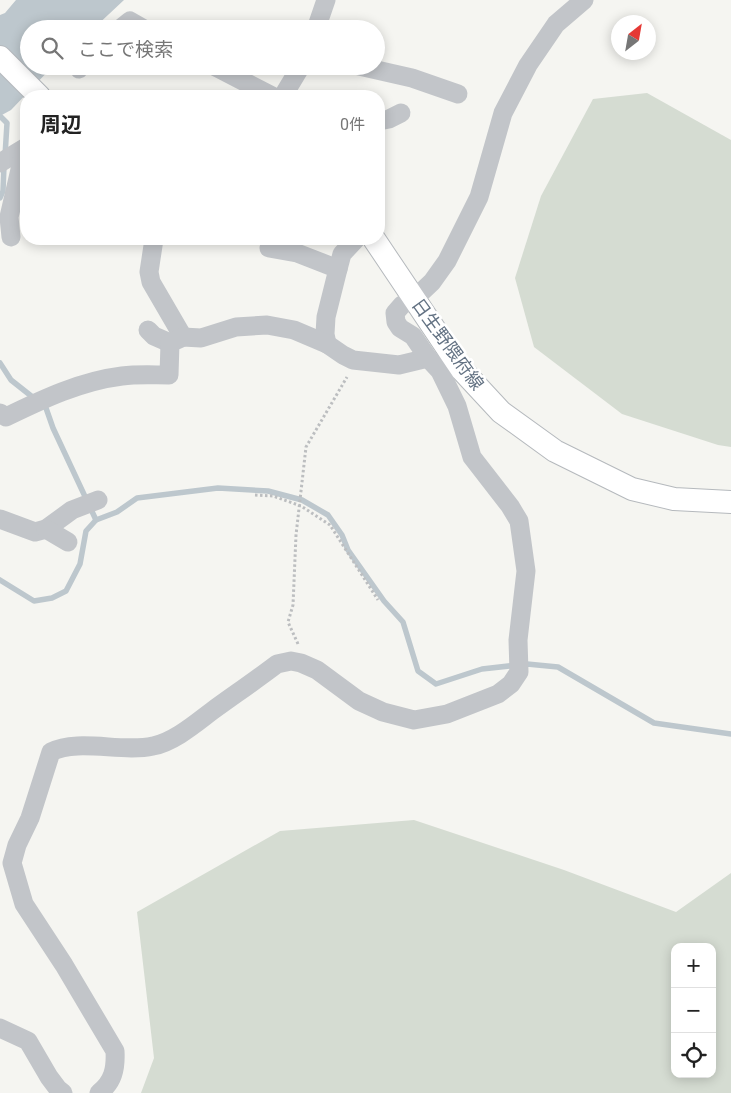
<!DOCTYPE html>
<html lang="ja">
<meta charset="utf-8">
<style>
body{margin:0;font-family:Roboto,"Noto Sans JP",sans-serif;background:#f2f2f2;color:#222}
.controls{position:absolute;right:15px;bottom:15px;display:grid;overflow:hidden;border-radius:10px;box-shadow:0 2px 12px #0003}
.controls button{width:45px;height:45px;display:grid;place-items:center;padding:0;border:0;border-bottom:1px solid #e0e0e0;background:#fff;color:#222;font:25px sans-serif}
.compass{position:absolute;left:611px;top:15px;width:45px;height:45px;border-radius:50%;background:#fff;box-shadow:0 2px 12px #0003;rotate:31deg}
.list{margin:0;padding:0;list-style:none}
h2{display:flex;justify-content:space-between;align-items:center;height:65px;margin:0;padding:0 20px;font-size:21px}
h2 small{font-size:16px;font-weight:400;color:#767676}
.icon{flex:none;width:28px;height:28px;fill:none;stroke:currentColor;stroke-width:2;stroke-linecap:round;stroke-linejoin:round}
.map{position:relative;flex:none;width:731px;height:1093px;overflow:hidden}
.search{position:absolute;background:#fff;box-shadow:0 2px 12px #0003;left:20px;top:20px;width:365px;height:55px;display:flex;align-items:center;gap:12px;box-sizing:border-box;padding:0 18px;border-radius:28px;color:#767676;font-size:19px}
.panel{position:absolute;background:#fff;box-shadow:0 2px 12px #0003;left:20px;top:90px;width:365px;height:155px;border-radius:20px}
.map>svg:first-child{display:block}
</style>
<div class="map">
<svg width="731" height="1093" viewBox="0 0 731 1093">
<rect width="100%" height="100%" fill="#f5f5f1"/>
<g fill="#d5dcd2" fill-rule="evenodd">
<path d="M647,93L731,140V447L718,445L622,414L534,347L515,278L541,196L593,99Z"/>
<path d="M414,820L564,870L676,912L731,873V1093H141L154,1058L137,912L280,831ZM675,947H712V1074H675Z"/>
</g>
<path fill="#bdc7cd" d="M16,0H124L93,29H29V66H53L11,110L0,116V15L5,13Z"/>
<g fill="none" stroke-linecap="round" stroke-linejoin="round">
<g stroke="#bdc7cd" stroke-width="5.5">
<path d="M0,116L7,123L5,156"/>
<path d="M0,198L3,191L4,166"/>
<path d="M0,363L11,380L35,399"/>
<path d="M42,405L46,408L53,428L96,520"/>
<path d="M0,580L34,601L52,598L66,591L80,564L86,531L96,520L117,512L137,498L218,488L268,491L302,500L328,515L342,535L348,550L384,601L403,622L418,671L436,684L482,669L527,664L558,667L654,723L731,734"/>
</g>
<defs>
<g id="major">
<path d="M0,57L39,96"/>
<path d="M374,239L462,370L501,412L555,451L632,489L674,499L731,502"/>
</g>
</defs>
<use href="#major" stroke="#b5b9bd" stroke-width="24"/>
<g stroke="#bcbec0" stroke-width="3" stroke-dasharray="2.5 2.5" stroke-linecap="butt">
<path d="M255,495L273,496L301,506L330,525L378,600"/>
<path d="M298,644L288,622L293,605L296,535L306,447L347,377"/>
</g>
<g stroke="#c2c5c9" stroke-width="19">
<path d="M120,29L130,21L144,29"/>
<path d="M316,29L326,0"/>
<path d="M214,66L272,96"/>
<path d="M359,66L412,78L458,94"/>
<path d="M79,69L81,66"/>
<path d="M283,96L301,66"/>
<path d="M379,121L389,119L401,113"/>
<path d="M0,163L26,147"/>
<path d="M11,237L9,217L25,148"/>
<path d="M154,239L149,272L151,282L183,337"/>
<path d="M269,248L297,253L338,269"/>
<path d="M148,330L154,336L170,343"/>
<path d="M327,344L325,334L326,317L338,269L342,254L356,239"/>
<path d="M0,413L6,417C43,399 81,381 122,376C137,374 153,375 169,375L170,343L183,337L201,338L236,327L267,325L294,330L327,344L343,355L353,360L399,365L428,358"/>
<path d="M0,519L35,532L46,529L72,510L98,500"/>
<path d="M46,529L68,542"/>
<path d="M0,1028L28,1041L49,1077L58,1089L63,1093"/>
<path d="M99,1093C113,1082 116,1069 115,1051L64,965L24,904L12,863L17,845L30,818L51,752C78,738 122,753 153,746C174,742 196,723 212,711C234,695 256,680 277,664L291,661L301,663L317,670L359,701L383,712L414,720L447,714L498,694L511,684L519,672L518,640L526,571L519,521L510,506L472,457L457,406L440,371L428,358L413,336L400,328L396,322L395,313L402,305L414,299L432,282L447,261L479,197L503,113L528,65L556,24L584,0"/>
</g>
<use href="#major" stroke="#fff" stroke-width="22"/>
</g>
<g text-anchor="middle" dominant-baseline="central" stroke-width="5" stroke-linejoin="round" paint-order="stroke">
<g font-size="18" fill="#637283" stroke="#fff">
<text transform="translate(448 344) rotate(54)">日生野隈府線</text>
</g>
</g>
</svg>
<div class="controls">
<button>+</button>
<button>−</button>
<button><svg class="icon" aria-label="locate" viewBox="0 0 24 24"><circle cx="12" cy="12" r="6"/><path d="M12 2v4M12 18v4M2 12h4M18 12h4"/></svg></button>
</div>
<svg class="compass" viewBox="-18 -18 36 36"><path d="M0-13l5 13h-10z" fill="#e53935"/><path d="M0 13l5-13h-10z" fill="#767676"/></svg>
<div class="search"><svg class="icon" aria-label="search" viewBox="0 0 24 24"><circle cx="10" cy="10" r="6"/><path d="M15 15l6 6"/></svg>ここで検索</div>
<section class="panel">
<h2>周辺<small>0件</small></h2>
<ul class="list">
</ul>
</section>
</div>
